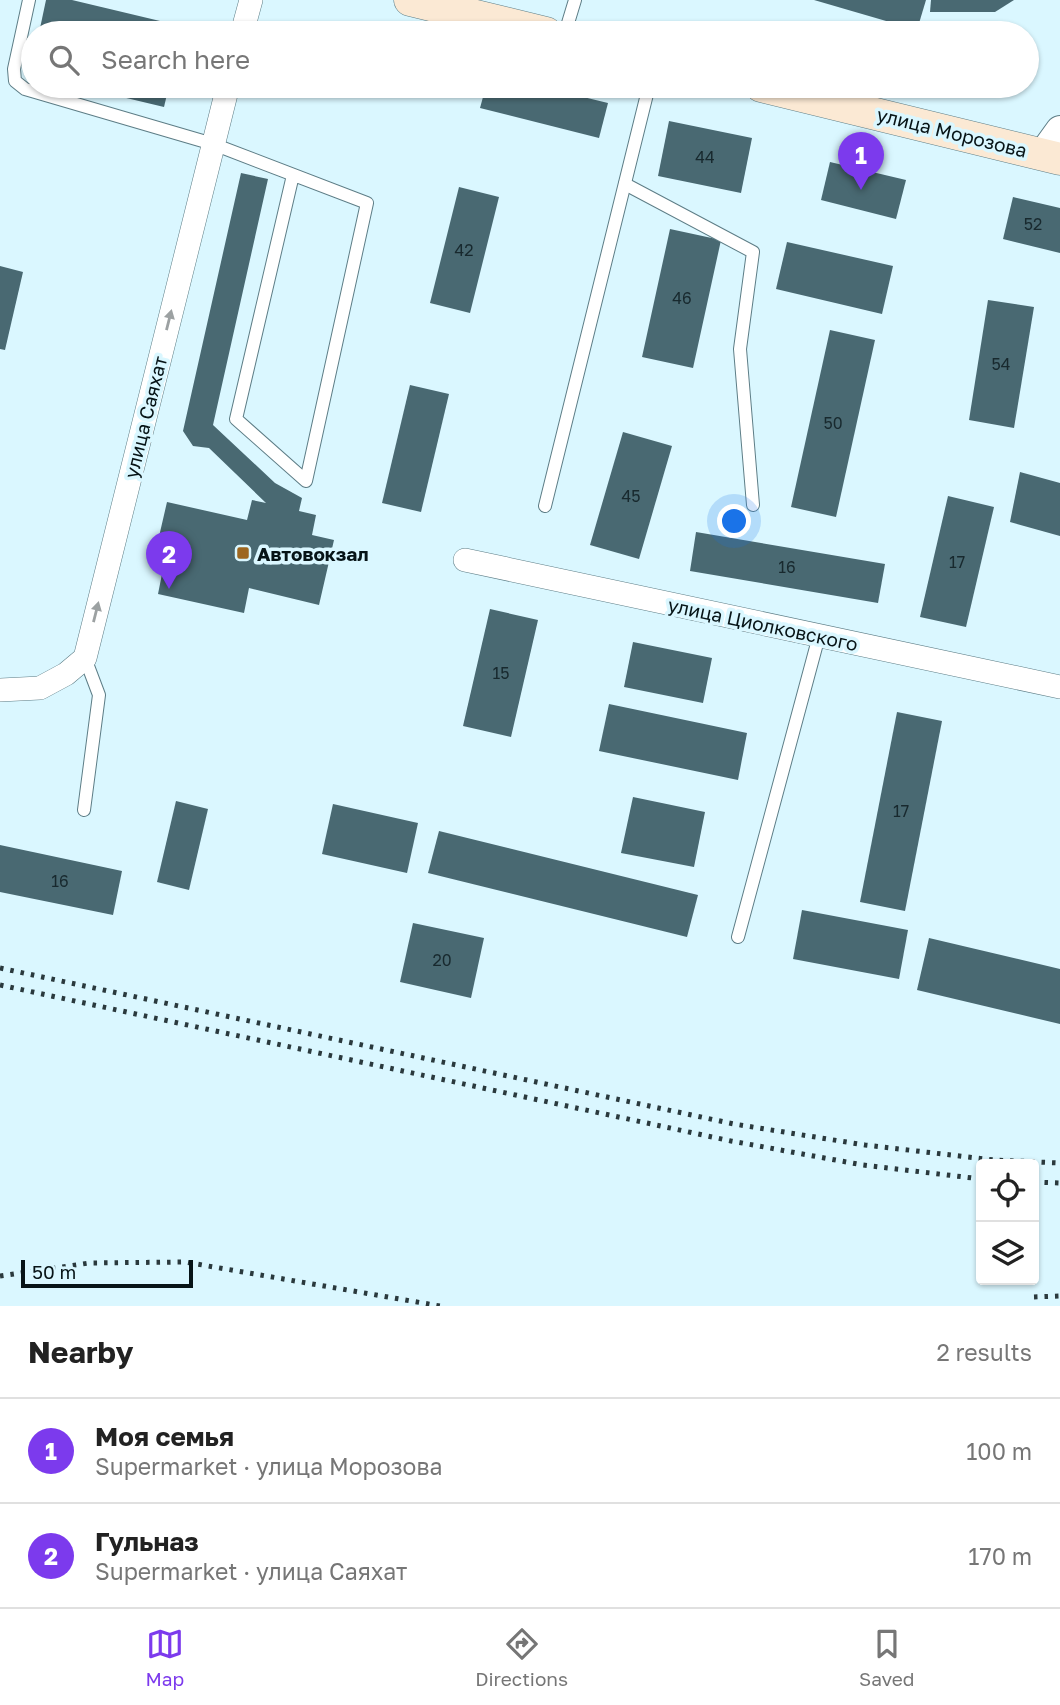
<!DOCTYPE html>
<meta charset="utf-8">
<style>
body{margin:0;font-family:"Golos Text",sans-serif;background:#f2f2f2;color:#222}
.controls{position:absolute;right:21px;bottom:21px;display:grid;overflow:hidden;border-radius:7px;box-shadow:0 2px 5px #0004}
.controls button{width:63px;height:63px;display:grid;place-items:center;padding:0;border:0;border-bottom:2px solid #e0e0e0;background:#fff;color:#222;font:35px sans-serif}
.scale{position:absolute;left:21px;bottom:18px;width:172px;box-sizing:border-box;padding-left:7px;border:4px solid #071417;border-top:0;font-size:19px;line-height:24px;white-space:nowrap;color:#071417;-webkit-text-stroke:5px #daf7ff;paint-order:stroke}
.you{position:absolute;left:735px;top:522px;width:24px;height:24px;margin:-18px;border:5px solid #fff;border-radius:50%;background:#1a73e8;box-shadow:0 0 0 10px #1a73e833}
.badge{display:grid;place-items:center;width:46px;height:46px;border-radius:50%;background:#7c3aed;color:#fff;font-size:23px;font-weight:700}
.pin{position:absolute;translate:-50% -58px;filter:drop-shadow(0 2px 4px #0008)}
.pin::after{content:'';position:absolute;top:37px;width:24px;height:21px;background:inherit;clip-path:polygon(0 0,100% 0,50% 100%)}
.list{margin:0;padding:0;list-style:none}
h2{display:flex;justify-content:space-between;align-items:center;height:91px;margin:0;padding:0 28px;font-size:30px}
h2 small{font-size:23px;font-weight:400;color:#767676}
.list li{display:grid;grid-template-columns:46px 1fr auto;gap:21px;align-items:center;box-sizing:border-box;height:105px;padding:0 28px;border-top:2px solid #e0e0e0}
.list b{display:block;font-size:26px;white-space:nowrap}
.list p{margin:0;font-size:23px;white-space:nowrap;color:#767676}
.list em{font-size:23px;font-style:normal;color:#767676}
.icon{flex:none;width:38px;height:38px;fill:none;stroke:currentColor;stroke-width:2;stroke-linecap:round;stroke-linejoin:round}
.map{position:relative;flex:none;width:1060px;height:1306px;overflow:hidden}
.search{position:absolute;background:#fff;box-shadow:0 2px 5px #0004;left:21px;right:21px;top:21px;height:77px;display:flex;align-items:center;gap:18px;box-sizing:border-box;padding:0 24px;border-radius:38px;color:#767676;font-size:26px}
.sheet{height:301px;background:#fff}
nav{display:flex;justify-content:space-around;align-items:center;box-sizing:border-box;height:98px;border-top:2px solid #e0e0e0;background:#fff;font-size:19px;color:#767676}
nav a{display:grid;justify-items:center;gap:4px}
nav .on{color:#7c3aed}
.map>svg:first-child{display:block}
</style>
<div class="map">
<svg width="1060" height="1306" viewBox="0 0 1060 1306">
<rect width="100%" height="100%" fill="#daf7ff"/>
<g fill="#496972">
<path d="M46,0H72L181,26L180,33H39Z"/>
<path d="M814,0H926L917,30Z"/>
<path d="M931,0H1014L995,12H930Z"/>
<path d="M76,86H169L164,107Z"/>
<path d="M486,86H538L608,103L599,138L480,108Z"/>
<path d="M669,121L752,138L741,193L658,176Z"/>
<path d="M830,162L906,180L896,219L821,200Z"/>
<path d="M241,173L268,179L213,425L275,483L302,498L299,511L316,515L312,535L334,540L319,605L249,588L244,613L158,594L163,569L152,567L167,502L247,520L252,500L266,503L209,448L193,446L183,431Z"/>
<path d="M459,187L499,197L470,313L430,303Z"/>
<path d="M1013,197L1060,208V253L1003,239Z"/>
<path d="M670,229L721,240L693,368L642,357Z"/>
<path d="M787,242L893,266L882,314L776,289Z"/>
<path d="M0,266L23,272L5,350L0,349Z"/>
<path d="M988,300L1034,307L1014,428L969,420Z"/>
<path d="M830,330L875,340L836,517L791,507Z"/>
<path d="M410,385L449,394L421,512L382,503Z"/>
<path d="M623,432L672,446L639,559L590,545Z"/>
<path d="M1020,472L1060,483V536L1010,522Z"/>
<path d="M948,496L994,507L966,627L920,617Z"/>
<path d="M696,532L885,564L878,603L690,571Z"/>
<path d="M490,609L538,620L511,737L463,726Z"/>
<path d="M633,642L712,658L703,703L624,687Z"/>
<path d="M609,704L747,733L738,780L599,751Z"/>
<path d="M897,712L942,721L905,911L860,902Z"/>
<path d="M633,797L705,812L694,867L621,853Z"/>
<path d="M176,801L208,809L189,890L157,882Z"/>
<path d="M333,804L418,823L407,873L322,854Z"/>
<path d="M439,831L698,895L687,937L428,873Z"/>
<path d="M0,845L122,871L113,915L0,892Z"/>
<path d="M802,910L908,930L899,979L793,959Z"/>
<path d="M413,923L484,938L471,998L400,982Z"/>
<path d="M929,938L1060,969V1024L917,990Z"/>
</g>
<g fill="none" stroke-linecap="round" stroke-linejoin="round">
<defs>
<g id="service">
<path d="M29,0L14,69L15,81L25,89L213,144L367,203L306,481L236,419L293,175"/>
<path d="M565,33L575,0"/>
<path d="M625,184L753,252L740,349L753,505"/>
<path d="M545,506L649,86"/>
<path d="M84,810L99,695L85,658"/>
<path d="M738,937L819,636"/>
</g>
<g id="minor">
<path d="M242,33L251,0"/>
<path d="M465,560L1060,687"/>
<path d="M0,690L40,688L66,674L85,658L228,86"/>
</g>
<path id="tertiary" d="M1042,155L1060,130"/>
<g id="secondary">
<path d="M410,0L546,33"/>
<path d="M761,86L1060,159"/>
</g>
</defs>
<use href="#service" stroke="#5d7d86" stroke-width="14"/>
<use href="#minor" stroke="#5d7d86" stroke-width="24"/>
<use href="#tertiary" stroke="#5d7d86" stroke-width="30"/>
<use href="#secondary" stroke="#5d7d86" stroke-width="33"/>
<use href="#service" stroke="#fff" stroke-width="12"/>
<use href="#minor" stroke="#fff" stroke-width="23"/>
<use href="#tertiary" stroke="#fff" stroke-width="28"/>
<use href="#secondary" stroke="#fbe9d4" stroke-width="32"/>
<g stroke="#2a393d" stroke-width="5" stroke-dasharray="3.5 7" stroke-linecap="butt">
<path d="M0,968L734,1124L865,1145L994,1160L1060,1163"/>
<path d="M0,985L731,1141L863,1165L981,1179"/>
<path d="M1034,1182L1060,1183"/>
<path d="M0,1276L89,1263L185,1262L440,1306"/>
<path d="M1034,1297L1060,1296"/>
</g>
</g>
<defs><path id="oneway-solid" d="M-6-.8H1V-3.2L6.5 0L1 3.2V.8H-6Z" transform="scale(1.75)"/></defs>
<g fill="#9ca1a2">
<use href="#oneway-solid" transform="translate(169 320) rotate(-76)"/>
<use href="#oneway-solid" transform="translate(96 612) rotate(-76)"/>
</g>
<rect fill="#9d6720" stroke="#daf7ff" stroke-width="2.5" x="236" y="546" width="14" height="14" rx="3.5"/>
<g text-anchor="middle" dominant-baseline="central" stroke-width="7" stroke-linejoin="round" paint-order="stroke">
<g font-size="16" fill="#18292e">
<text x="705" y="157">44</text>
<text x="1033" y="224">52</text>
<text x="464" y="250">42</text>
<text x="682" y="298">46</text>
<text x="1001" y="364">54</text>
<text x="833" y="423">50</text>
<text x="631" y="496">45</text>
<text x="957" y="562">17</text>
<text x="787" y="567">16</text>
<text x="501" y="673">15</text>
<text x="901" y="811">17</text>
<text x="60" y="881">16</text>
<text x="442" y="960">20</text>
</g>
<g font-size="19" fill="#071417" stroke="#daf7ff">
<text transform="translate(952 132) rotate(14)">улица Морозова</text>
<text transform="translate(145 417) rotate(-76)">улица Саяхат</text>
<text transform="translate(763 624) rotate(12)">улица Циолковского</text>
</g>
<g font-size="19" font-weight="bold" fill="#071417" stroke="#daf7ff" text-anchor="start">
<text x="257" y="553">Автовокзал</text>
</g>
</g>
</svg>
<div class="controls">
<button><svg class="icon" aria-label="locate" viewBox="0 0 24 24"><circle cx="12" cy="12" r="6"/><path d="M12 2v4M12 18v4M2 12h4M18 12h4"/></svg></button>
<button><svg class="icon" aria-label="layers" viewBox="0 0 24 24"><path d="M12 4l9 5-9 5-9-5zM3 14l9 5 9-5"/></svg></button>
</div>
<div class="scale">50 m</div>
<div class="you"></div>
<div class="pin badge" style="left:861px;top:190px">1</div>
<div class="pin badge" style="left:169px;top:589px">2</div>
<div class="search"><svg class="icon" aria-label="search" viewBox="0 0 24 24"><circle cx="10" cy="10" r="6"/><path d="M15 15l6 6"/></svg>Search here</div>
</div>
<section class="sheet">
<h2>Nearby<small>2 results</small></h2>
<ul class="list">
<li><span class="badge">1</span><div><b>Моя семья</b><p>Supermarket · улица Морозова</p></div><em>100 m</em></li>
<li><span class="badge">2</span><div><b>Гульназ</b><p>Supermarket · улица Саяхат</p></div><em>170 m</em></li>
</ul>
</section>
<nav>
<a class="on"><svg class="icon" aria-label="map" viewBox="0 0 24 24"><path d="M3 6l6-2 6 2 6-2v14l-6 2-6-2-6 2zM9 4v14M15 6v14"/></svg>Map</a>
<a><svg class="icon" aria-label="directions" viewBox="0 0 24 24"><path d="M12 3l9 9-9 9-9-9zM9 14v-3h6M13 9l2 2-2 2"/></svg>Directions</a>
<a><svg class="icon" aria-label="saved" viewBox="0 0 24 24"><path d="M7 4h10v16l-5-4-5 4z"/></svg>Saved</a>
</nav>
